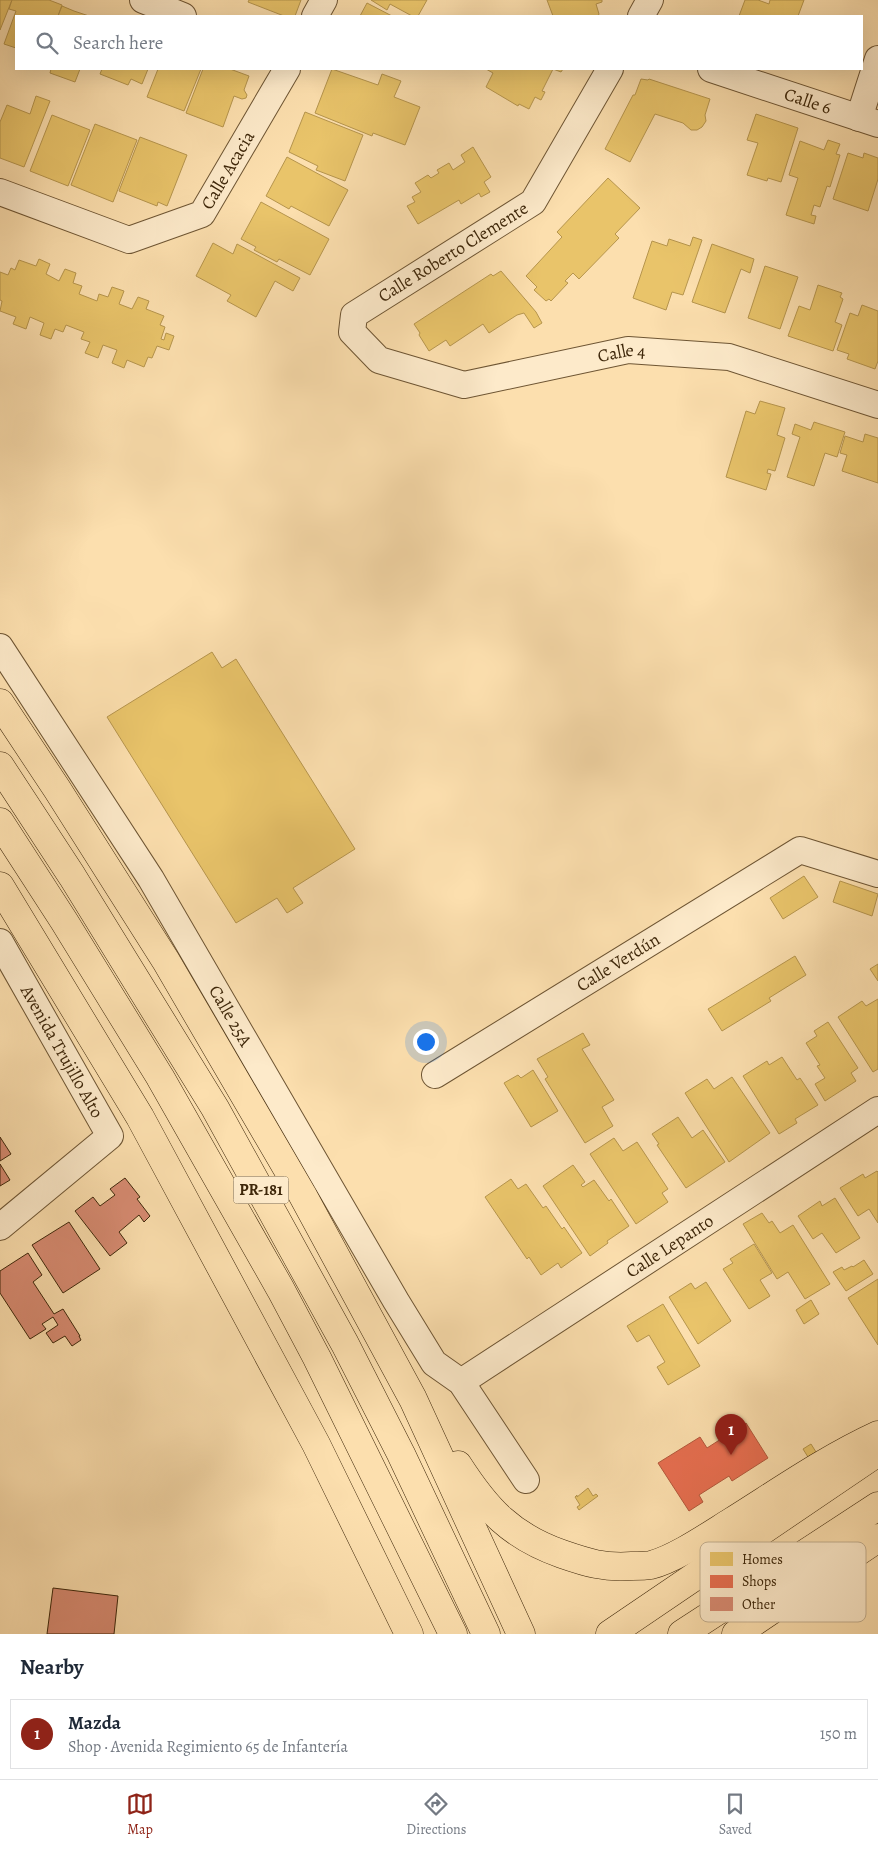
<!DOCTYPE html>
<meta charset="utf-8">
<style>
body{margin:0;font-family:Alegreya,serif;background:#f6f6f7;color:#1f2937}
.you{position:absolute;left:425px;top:1041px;width:18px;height:18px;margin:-12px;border:4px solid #fff;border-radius:50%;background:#1a73e8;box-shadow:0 0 0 8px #1a73e833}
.badge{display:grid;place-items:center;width:32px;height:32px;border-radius:50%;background:#8f2418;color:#fff;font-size:16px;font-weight:700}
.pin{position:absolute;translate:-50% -41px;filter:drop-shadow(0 1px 2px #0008)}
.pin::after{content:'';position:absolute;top:26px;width:18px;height:15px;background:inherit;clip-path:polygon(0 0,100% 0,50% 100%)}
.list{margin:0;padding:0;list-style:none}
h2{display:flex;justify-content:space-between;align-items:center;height:65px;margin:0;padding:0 20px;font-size:21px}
h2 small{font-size:16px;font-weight:400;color:#747a83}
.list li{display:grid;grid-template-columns:32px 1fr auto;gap:15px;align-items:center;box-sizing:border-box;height:70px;margin:0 10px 10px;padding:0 10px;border:1px solid #e0e1e3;border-radius:0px}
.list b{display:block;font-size:19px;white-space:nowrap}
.list p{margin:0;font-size:16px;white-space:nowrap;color:#747a83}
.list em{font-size:16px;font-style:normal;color:#747a83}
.icon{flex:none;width:28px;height:28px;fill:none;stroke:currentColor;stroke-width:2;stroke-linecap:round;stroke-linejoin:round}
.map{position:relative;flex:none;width:878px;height:1634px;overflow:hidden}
.search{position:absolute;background:#fff;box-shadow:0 5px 20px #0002;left:15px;right:15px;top:15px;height:55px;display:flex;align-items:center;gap:12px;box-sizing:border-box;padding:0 18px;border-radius:0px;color:#747a83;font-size:19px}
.sheet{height:145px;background:#fff}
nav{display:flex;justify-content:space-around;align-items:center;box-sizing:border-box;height:70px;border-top:1px solid #e0e1e3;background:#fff;font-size:14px;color:#747a83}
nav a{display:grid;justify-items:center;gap:2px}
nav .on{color:#8f2418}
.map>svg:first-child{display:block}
</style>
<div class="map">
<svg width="878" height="1634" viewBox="0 0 878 1634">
<rect width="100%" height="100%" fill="#fcdfae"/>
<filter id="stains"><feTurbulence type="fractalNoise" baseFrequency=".004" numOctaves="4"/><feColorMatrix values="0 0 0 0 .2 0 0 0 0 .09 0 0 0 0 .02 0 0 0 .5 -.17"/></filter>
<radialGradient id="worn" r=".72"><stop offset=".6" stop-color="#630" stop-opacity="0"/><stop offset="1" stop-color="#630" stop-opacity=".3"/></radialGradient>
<g fill="#e9c46a" stroke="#b6954d">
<path d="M0,0H12L0,30Z"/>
<path d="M12,0H49L62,5L58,16H16V48L4,44L16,11L9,9Z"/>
<path d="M249,0H301L295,16H284L248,2Z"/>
<path d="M371,0H427L418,16H412L390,4L387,10Z"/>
<path d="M547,0H602V2L596,4L599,14L598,16H553Z"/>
<path d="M745,0H758L769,4L770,0H804L798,16H739Z"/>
<path d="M367,3L392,16H360Z"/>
<path d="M62,6L74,11L89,16H58Z"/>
<path d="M51,69H80L75,82L50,73Z"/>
<path d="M102,69H148L142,84L131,79L128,85L100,74Z"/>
<path d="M158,69H201L184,111L147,97Z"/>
<path d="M203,69H230L249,76L244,90L247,95L246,98L242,99L234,96L223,127L186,113Z"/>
<path d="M332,69L378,85L382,74L401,81L394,97L420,107L405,145L373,133L372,136L315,113Z"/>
<path d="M486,69H563L561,72L553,69L542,91L545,92L541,100L535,97L529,109L519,104L518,106L486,87L493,73Z"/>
<path d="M641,79L648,80L649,79L710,99L705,115L706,121L702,127L697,130H691L683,123L655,114L630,162L605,149L633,95H635Z"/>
<path d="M36,96L50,101L24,167L0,158V122L7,105L30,114Z"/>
<path d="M305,112L363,135L345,181L316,170L318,166L289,152Z"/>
<path d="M756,114L798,128L781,182L768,178L767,181L747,175L758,143L747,140Z"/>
<path d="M52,115L90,130L68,186L30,171Z"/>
<path d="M95,124L137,140L113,202L71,185Z"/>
<path d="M140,137L187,155L167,206L158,202L157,206L119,191Z"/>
<path d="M828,140L840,144L836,154L840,155L830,187L827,186L820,207L814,205L811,215L816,216L814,224L786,215L798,178L789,175L800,141L824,150Z"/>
<path d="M473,147L491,177L484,182L490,192L481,197L479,193L461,204L459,200L418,224L407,206L415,202L412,197L421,192L415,183L428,175L431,178L439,173L437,170L449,163L453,170L465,162L461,155Z"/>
<path d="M848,153L863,158L864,153L878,158V179L868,211L833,199Z"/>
<path d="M287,157L348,190L329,226L291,206L289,209L266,196Z"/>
<path d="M608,178L640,208L615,234L619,238L579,279L573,273L565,281L568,283L551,301L549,299L546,301L534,290L537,287L526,276L562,237L557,232Z"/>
<path d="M261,202L329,239L310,275L279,259L277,262L254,250L256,247L241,239Z"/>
<path d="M693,237L702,240L683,295L672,292L666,310L633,298L652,241L667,246L669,239L690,246Z"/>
<path d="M213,243L233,254L237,244L300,278L293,291L275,281L256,317L227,301L231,295L196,276Z"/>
<path d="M712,244L754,259L750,273L741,269L725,313L692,302Z"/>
<path d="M39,259L50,264L46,274L59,281L65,269L76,273L73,283L82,286L79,294L97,301L99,294L108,297L112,287L124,291L119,304L132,309L138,297L149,301L146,309L164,316L160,325L165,327L161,339L164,340L166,333L174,336L169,350L157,346L152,358L148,357L144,367L127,360L124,368L112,363L117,350L103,345L98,358L85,353L90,342L81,339L84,332L66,325L63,332L55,329L51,339L40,335L44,323L30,317L26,329L13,324L16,317L0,311L2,301L0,300V272L8,275L11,268L15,270L19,260L36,266Z"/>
<path d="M765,266L798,277L780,329L748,318Z"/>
<path d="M501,271L536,312L542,323L534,328L524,313L517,315L489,333L483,324L450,346L446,340L429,351L419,335L420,333L414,324L491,274L493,276Z"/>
<path d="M818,285L842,293L840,297L843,299L835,322L842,325L833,351L788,336L799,306L810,310Z"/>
<path d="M862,305L878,311V361L875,369L847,359L849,354L837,350L850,313L858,316Z"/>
<path d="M760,401L785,408L777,435L785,438L775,471L768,469L767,473L771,474L766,490L726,477L746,411L755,414Z"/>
<path d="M814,422L845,432L837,457L825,453L814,486L787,477L800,437L792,434L795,424L811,430Z"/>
<path d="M865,434L878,438V483L842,471L847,455L840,453L845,436L863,442Z"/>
<path d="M212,652L222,668L236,659L355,849L293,888L303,903L287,913L277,898L236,923L107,717Z"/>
<path d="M804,876L818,897L783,919L770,898Z"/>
<path d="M840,881L878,894L872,916L833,902Z"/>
<path d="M795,956L806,975L769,998L771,1001L722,1031L708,1009Z"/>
<path d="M878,964V981L870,969Z"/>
<path d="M878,999V1069L873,1072L838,1017L862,1001L866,1006Z"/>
<path d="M828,1022L858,1068L851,1073L856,1081L825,1101L815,1084L825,1078L817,1066L820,1065L806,1043L817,1036L814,1031Z"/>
<path d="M583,1033L590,1045L582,1049L614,1100L602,1107L613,1126L585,1143L545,1079L548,1077L537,1059Z"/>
<path d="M782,1057L797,1080L800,1078L818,1105L795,1119L797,1123L779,1134L743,1076L767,1061L769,1065Z"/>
<path d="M533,1070L558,1111L531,1127L504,1083L518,1075L521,1078Z"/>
<path d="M732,1077L770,1133L729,1162L685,1093L707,1079L714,1089Z"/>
<path d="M678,1117L692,1138L703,1130L725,1162L686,1188L657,1145L659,1144L652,1134Z"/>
<path d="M614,1138L623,1151L637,1142L668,1189L662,1193L668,1202L636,1224L590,1154Z"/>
<path d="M573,1165L585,1182L581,1185L583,1187L594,1180L609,1201L611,1199L629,1226L607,1241L608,1243L590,1256L543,1186Z"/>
<path d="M877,1171L878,1172V1223L869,1209L858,1216L840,1188L863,1174L865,1178Z"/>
<path d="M511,1179L518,1189L526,1184L543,1208L546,1206L562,1229L564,1227L582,1253L561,1268L558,1263L541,1275L529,1257L527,1259L485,1197Z"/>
<path d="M835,1198L860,1238L836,1253L822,1233L813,1239L798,1216L820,1201L822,1206Z"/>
<path d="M762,1213L769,1223L772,1221L780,1233L793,1225L830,1284L805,1299L788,1272L777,1279L743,1224Z"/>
<path d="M754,1244L772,1273L760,1280L770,1296L749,1309L723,1269L733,1263L730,1259Z"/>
<path d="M864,1260L873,1274L846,1291L833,1272L842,1267L844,1270L852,1266L853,1267Z"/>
<path d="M878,1279V1345L848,1298Z"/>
<path d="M706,1282L731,1321L698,1344L669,1297L691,1283L695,1289Z"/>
<path d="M811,1300L819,1314L804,1324L796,1310Z"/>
<path d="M663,1304L700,1366L668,1385L657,1367L665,1362L649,1335L637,1342L627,1326Z"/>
<path d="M811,1444L816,1452L808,1457L803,1449Z"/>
<path d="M588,1488L593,1496L596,1494L598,1496L579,1510L577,1507L580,1505L575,1497L577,1495V1497Z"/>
</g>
<path fill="#e76f51" stroke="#b4593c" d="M746,1423L768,1458L732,1481L729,1476L699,1495L703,1502L689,1511L658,1463L700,1437L707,1448Z"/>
<g fill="#d88b72" stroke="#3e270a">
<path d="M0,1137L11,1154L0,1161Z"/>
<path d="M0,1164L10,1180L0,1186Z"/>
<path d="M125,1178L140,1197L137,1199L150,1216L144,1222L139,1215L119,1232L127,1243L110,1256L75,1211L93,1197L100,1206L115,1195L110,1189Z"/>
<path d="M69,1222L100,1269L63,1293L32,1245Z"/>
<path d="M28,1253L42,1275L33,1282L54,1314L63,1309L80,1336H79L81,1340L72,1346L65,1336L53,1343L46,1333L58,1325L53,1317L42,1324L46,1329L30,1339L0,1293V1271Z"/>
<path d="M53,1588L118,1596L114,1634H47Z"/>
</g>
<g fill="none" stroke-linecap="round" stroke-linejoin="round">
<defs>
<g id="minor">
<path d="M143,0L183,16"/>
<path d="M315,16L324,0"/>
<path d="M641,16L650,0"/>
<path id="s1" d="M610,69L533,202L354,315L352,332L379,360L464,385L628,350L729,357L878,405"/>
<path id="s2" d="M711,69L878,124"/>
<path d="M859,118L878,59"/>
<path id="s3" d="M0,192L129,240L202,214L287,69"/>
<path id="s4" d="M0,647L151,879L396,1301L434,1363L461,1382L526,1480"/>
<path id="s5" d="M0,942L110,1136L0,1227"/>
<path id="s6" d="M435,1075L800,850L878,874"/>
<path id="s7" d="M461,1382L878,1110"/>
</g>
<g id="trunk">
<path d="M0,703L57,789L166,961L302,1194L413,1399L521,1634"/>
<path d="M0,766L72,876L215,1108L345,1344L401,1454L486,1634"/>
<path d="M0,822L64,921L160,1077L281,1290L317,1358L453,1634"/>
<path d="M0,886L140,1117L316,1444L409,1634"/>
<path d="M458,1465C487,1510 511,1536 562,1554C588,1563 604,1568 632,1566C638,1566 645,1566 651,1565C675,1559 710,1535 731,1522C779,1492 826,1459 878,1435"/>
<path d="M610,1634L878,1452"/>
<path d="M682,1634L878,1506"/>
<path d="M736,1634L878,1538"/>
</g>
</defs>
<use href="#minor" stroke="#6e5533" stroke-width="28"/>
<use href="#trunk" stroke="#3e270a" stroke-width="29"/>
<use href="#minor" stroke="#fdeaca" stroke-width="26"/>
<use href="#trunk" stroke="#fcdfae" stroke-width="28"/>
</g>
<g text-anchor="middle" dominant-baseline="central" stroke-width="5" stroke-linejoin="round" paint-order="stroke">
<rect fill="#fdeaca" stroke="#776244" stroke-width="1" x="233.5" y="1176.5" width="55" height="27" rx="4"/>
<g font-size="16" font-weight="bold" fill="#3e270a">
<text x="261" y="1190">PR-181</text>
</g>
<g font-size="18" fill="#3e270a" stroke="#fdeaca">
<text stroke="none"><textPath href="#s2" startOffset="102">Calle 6</textPath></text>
<text stroke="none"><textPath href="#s3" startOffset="266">Calle Acacia</textPath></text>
<text transform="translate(453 252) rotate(-32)">Calle Roberto Clemente</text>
<text stroke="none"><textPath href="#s1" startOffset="671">Calle 4</textPath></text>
<text stroke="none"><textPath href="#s6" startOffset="215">Calle Verdún</textPath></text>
<text stroke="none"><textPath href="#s4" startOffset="435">Calle 25A</textPath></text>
<text stroke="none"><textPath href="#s5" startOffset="126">Avenida Trujillo Alto</textPath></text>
<text stroke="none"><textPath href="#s7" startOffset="249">Calle Lepanto</textPath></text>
</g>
</g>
<rect x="700" y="1542" width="166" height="80" rx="8" fill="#fdeaca" stroke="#c4b090" stroke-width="1"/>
<rect x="710" y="1552" width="23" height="14" fill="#e9c46a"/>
<rect x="710" y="1575" width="23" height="13" fill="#e76f51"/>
<rect x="710" y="1597" width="23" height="14" fill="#d88b72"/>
<g font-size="14" fill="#3e270a">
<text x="742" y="1564">Homes</text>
<text x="742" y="1586">Shops</text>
<text x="742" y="1609">Other</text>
</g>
<rect width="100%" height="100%" filter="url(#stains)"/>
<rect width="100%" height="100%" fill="url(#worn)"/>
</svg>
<div class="you"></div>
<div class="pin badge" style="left:731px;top:1455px">1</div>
<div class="search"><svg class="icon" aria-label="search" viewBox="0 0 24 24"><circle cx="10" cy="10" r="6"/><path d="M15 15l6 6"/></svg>Search here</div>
</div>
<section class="sheet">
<h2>Nearby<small></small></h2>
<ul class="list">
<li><span class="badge">1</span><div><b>Mazda</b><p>Shop · Avenida Regimiento 65 de Infantería</p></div><em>150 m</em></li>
</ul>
</section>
<nav>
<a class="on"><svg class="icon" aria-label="map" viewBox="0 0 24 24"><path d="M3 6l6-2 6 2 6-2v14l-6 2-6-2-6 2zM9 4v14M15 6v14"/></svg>Map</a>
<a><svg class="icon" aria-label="directions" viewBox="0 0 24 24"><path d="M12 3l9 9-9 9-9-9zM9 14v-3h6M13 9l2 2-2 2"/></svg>Directions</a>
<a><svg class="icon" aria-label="saved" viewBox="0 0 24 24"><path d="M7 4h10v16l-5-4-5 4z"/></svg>Saved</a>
</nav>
